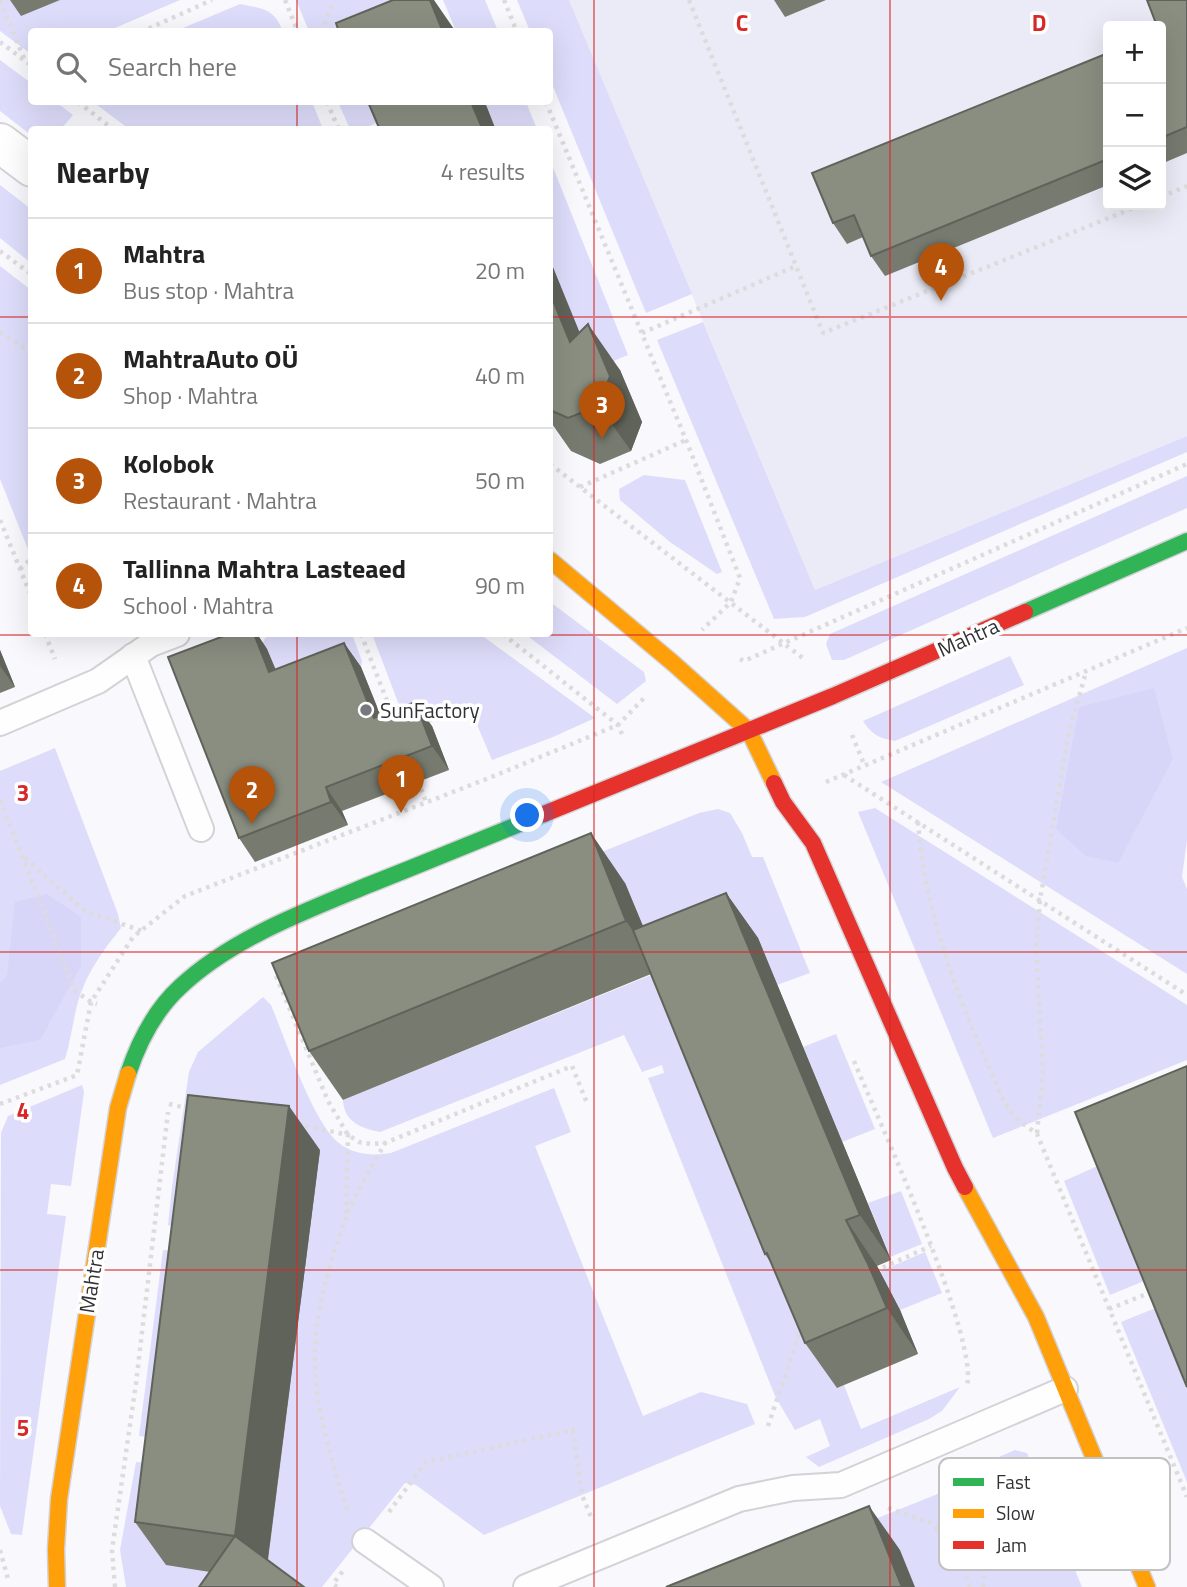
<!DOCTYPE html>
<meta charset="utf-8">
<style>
body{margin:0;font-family:"Titillium Web",sans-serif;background:#f2f2f2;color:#222}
.controls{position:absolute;right:21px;top:21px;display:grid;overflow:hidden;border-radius:7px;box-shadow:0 7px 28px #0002}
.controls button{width:63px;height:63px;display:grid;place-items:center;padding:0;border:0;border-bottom:2px solid #e0e0e0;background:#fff;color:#222;font:35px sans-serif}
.you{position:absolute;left:528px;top:816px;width:24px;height:24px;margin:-18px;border:5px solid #fff;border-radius:50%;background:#1a73e8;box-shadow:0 0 0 10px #1a73e833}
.badge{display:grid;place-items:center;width:46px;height:46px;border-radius:50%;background:#b45309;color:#fff;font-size:23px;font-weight:700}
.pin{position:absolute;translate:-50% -58px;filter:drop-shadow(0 2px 4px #0008)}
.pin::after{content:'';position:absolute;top:37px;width:24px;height:21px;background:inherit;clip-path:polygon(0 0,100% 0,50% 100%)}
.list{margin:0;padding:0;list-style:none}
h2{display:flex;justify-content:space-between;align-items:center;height:91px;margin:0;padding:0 28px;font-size:30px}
h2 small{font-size:23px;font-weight:400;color:#767676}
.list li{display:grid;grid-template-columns:46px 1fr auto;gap:21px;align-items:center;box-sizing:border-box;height:105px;padding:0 28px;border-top:2px solid #e0e0e0}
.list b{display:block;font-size:26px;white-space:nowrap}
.list p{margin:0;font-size:23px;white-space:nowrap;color:#767676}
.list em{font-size:23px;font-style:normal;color:#767676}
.icon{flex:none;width:38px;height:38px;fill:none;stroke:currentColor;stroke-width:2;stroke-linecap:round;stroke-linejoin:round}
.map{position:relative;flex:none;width:1187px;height:1587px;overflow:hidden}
.search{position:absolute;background:#fff;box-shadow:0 7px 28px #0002;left:28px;top:28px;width:525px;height:77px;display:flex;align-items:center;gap:18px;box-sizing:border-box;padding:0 24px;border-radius:7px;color:#767676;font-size:26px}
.panel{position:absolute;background:#fff;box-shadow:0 7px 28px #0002;left:28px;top:126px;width:525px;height:511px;border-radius:7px}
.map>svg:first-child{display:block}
</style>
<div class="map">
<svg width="1187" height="1587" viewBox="0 0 1187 1587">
<rect width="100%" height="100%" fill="#f8f8fd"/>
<path fill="#eaebf6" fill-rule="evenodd" d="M569,0H1187V436L815,590ZM1108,26H1161V205H1108Z"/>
<g fill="#ddddfb">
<path d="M0,0H180L108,31L32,32L31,54L0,31Z"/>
<path d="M296,0H416L346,32L309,31Z"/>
<path d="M443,0H485L498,31H456Z"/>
<path d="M517,0H569L692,294L646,313L550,79V32L530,31Z"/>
<path d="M240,4C264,9 273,8 283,31H176Z"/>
<path d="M0,60L31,83L32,102H56L73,115L61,129L32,130L31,135L0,111Z"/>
<path d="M93,102H312L323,129H129Z"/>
<path d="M338,102H382L388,118L362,129H350Z"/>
<path d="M485,102H526L537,129H496Z"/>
<path d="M550,160L628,355L553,386Z"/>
<path d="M0,185L31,209V263L0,238Z"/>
<path d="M0,266L31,290V557L0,479Z"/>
<path d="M703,322L815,590L1187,436V452L805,617L774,619L657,340Z"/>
<path d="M644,475L685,480L722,572L717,574L670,542L620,500L619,489Z"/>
<path d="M1187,476V508L844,660H832L826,644L830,634Z"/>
<path d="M550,602L644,672L646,681L617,704L525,634H550Z"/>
<path d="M275,634H352L362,661L361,667L286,696L267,648L258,652L265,638Z"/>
<path d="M372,634H480L595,718L553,737L492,760L469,706L409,731Z"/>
<path d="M1187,648V840L1182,877L1187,889V974L881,782Z"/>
<path d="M1010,656L1024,685L895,741C880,739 871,734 863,721Z"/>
<path d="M55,748L118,914L121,928C101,953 83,978 76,1010C72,1027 70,1043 65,1059L0,1085V771Z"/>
<path d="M875,808L1187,1005V1060L993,1138L858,812Z"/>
<path d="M718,809L730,813L742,833L752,857H763L810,973L777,985L757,938L817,1299L925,1252L942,1293L900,1310L837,1388L844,1385L861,1429L960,1387L942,1411L929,1419L819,1467L806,1457L830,1446L820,1419L795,1430L775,1396L648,1078L664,1073L662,1065L642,1072L624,1035L380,1132C361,1128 344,1122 343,1100L661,971L559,869L699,813Z"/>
<path d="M263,997L271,1005C285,1038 313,1123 339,1143C354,1155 372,1156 391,1153L554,1088L571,1132L535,1146L643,1416L701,1392L747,1404L755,1424L484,1535L416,1485L405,1483L322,1587H126L120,1550L136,1462L163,1464L265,1579L319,1150L207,1230L168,1225L172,1187L189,1072L198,1052Z"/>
<path d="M836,1034L875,1129L842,1142L803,1047Z"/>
<path d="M82,1085L84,1092L71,1186L51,1184L47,1214L66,1216L22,1535L11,1534L0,1506L1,1133L8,1116Z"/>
<path d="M1109,1161L1156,1276L1110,1295L1064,1181Z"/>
<path d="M901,1191L922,1244L890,1257L868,1203Z"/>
<path d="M163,1250L204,1254L180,1440L139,1436Z"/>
<path d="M1168,1303L1187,1351V1482L1121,1322Z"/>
<path d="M1015,1450L1027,1453L1082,1587H915L899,1548L850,1567L838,1534L950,1489L947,1479Z"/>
</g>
<g fill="#d7d6f9">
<path d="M1154,688L1173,759L1118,863L1086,856L1056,829L1079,707Z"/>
<path d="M47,894L81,917V966L40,1040L0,1048V983L7,975L15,902Z"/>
</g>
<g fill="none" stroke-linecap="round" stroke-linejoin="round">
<defs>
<g id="lane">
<path d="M133,656L201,829"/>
<path d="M0,723L98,681L151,644L177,634"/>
<path d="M365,1541L431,1587"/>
<path d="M526,1587L739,1499L793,1488L841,1485L1065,1389"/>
</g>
<path id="street" d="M0,143L32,167"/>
<g id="fast">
<path d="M1025,612L1187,541"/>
<path d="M128,1074C139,1041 154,1011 180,987C232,938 306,911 371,884C429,861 487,837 544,814"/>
</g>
<g id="slow">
<path d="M550,560L673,663L749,731L774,783"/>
<path d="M965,1187L1036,1317L1147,1587"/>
<path d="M57,1587L56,1549L59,1499L118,1108L128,1074"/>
</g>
<g id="jam">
<path d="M774,783L783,802L813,843L955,1168L965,1187"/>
<path d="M544,814L833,696L1025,612"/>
</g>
</defs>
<use href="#lane" stroke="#d3d3d7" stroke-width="28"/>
<use href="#street" stroke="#d3d3d7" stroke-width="42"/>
<use href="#fast" stroke="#d3d3d7" stroke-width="19"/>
<use href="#slow" stroke="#d3d3d7" stroke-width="19"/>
<use href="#jam" stroke="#d3d3d7" stroke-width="19"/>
<g stroke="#dcdcdd" stroke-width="4.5" stroke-dasharray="3.5 5" stroke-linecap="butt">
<path d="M0,0L25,61"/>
<path d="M285,0L298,32"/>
<path d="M504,0L517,32"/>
<path d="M689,0L823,333L1141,205"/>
<path d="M141,32L212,0"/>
<path d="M321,32L334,0"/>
<path d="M0,42L32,66"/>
<path d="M78,102L114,130"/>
<path d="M327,102L339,130"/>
<path d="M546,102L686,440L740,578L731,602L702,630"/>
<path d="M1161,197L1187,186"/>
<path d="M0,251L32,275"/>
<path d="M0,332L32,353"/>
<path d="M642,333L796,266"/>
<path d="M550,464L804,659"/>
<path d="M580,487L686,440"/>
<path d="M0,520L32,598"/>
<path d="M20,569L32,558"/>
<path d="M45,634L55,659"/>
<path d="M361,634L392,714"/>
<path d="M503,634L618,725L622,734"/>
<path d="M253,638L263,634"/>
<path d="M740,659L744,661L1187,464"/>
<path d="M852,735L864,764"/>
<path d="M844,775L1187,995"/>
<path d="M418,781L426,802"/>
<path d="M826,782L1187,628"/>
<path d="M0,800L75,991L91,1002L133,937L185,896L489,778L618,725L644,698"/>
<path d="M918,822C924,906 954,989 988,1065C995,1079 1000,1097 1009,1109C1015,1119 1028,1127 1037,1134L1187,1497"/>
<path d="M25,858L85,911L142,931"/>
<path d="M276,976L328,1101L348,1135L359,1142L371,1144L385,1143L572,1066L587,1103"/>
<path d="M854,1061C875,1112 984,1349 966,1388"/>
<path d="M0,1104L77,1075L91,1002L97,1004"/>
<path d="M169,1104L191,1109"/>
<path d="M297,1124L348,1135L346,1214"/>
<path d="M1037,1133L1043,1073L1036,949L1040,900L1069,732L1086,672"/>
<path d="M875,1271L931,1246"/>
<path d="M1109,1309L1154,1291"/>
<path d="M768,1426L801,1328"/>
<path d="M888,1508L931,1523L960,1554L970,1587"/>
<path d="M347,1510C332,1460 314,1407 315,1353C316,1309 330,1260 346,1218C355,1192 372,1167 385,1143"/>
<path d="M389,1512L426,1462L573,1430L582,1495L591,1517"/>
<path d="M0,1550L8,1579"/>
<path d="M115,1587L112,1550L136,1383L168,1112"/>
<path d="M337,1587L333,1584L343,1571"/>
<path d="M983,1587L993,1462"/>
</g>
<use href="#lane" stroke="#fefeff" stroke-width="24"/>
<use href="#street" stroke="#fefeff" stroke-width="38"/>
<use href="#fast" stroke="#30b455" stroke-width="16"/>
<use href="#slow" stroke="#ff9f0a" stroke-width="16"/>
<use href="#jam" stroke="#e5322d" stroke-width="16"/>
</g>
<g fill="#767a6f">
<path d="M10,0H60L21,16Z"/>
<path d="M774,0H826L785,17Z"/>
<path d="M1187,0V153L1161,164V26Z"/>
<path d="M1108,53V185L885,276L871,256L863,237L847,244L833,223Z"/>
<path d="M550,260L579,333L620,370L642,422L631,451L600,464L571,451L550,421Z"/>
<path d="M229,634H257L267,649L276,670L344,643L361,667L380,715L432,726L449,770L342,811L348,825L255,862L239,838Z"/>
<path d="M0,650L15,687L0,693Z"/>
<path d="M625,883L643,926L726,893L758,938L891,1260L877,1266L900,1310L918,1354L837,1388L805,1343L773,1266L765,1254L651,974L343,1100L309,1051Z"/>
<path d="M320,1150L268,1560L210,1572L166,1565L135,1522Z"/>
</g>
<g fill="#60635a">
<path d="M430,0H434L456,32H443Z"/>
<path d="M471,102H485L496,130H483Z"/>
<path d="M550,260L602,387L570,342L550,293Z"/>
<path d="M588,324L620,370L642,422L631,451L599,406Z"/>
<path d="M254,634H257L267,649L286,696L269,672Z"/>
<path d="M344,643L361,667L391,741L374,718Z"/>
<path d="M0,650L15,687L0,666Z"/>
<path d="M415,702L432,726L449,770L432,746Z"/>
<path d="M326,787L342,811L348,825L331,802Z"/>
<path d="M591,833L625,883L661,970L626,921Z"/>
<path d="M726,893L758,938L891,1260L860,1215Z"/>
<path d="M289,1106L320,1150L265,1580L235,1536Z"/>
<path d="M846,1220L877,1266L900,1310L918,1354L887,1308Z"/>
<path d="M869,1506L900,1550L915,1587H902Z"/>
</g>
<g fill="#898e81" stroke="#60635a" stroke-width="2">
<path d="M393,0H430L443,32H339L336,23Z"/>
<path d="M1147,0H1187V127L1161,138V26H1157Z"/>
<path d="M1108,53V159L871,256L854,215L833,223L812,173Z"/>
<path d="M368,102H471L483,130H380Z"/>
<path d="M550,293L570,342L588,324L610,376L599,406L568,418L550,410Z"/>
<path d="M229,634H254L269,672L344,643L374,718L415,702L432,746L326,787L331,802L239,838L168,657Z"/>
<path d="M591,833L626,921L309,1051L272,963Z"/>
<path d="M726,893L860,1215L846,1220L868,1264L887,1308L805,1343L767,1253L765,1254L633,930Z"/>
<path d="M1187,1066V1387L1075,1112Z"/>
<path d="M188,1095L289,1106L235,1536L135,1522Z"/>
<path d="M869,1506L902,1587H666Z"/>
<path d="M235,1536L304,1587H199Z"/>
</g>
<path fill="none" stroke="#d62828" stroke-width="2" stroke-opacity="0.55" d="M297,0V32M594,0V1587M890,0V1587M297,102V130M0,317H32M550,317H1187M297,634V1587M0,635H1187M0,952H1187M0,1270H1187"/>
<circle fill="#77777c" stroke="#fff" stroke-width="2.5" cx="366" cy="710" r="7"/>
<g text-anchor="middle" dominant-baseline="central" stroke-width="7" stroke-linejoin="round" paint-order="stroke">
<g font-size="21" fill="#323236" stroke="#fff">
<text transform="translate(968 637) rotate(-24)">Mahtra</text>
<text transform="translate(91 1281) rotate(-81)">Mahtra</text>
</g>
<g font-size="21" fill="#323236" stroke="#fff" text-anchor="start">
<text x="380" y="710">SunFactory</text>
</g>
</g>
<rect x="939" y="1458" width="231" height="112" rx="10" fill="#fff" stroke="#c2c2c3" stroke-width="2"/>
<rect x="953" y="1478" width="31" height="8" fill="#30b455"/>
<rect x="953" y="1509" width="31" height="9" fill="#ff9f0a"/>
<rect x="953" y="1541" width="31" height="8" fill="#e5322d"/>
<g font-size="19" fill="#323236">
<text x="996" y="1489">Fast</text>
<text x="996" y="1520">Slow</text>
<text x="996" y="1552">Jam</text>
</g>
<g font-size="23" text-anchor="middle" font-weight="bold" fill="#d62828" stroke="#fff" stroke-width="7" stroke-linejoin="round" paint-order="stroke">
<text x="742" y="31">C</text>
<text x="1039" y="31">D</text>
<text x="23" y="801">3</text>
<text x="23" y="1119">4</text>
<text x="23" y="1436">5</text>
</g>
</svg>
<div class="controls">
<button>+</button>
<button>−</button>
<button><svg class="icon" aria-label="layers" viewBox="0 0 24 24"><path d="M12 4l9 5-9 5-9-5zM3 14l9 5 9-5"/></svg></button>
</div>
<div class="you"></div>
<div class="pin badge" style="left:401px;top:813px">1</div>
<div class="pin badge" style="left:252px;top:824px">2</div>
<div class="pin badge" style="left:602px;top:439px">3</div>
<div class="pin badge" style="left:941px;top:301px">4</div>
<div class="search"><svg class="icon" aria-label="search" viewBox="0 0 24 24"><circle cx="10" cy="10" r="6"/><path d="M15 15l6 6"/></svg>Search here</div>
<section class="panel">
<h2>Nearby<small>4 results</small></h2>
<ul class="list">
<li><span class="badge">1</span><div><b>Mahtra</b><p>Bus stop · Mahtra</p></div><em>20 m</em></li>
<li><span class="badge">2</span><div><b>MahtraAuto OÜ</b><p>Shop · Mahtra</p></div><em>40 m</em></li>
<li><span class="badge">3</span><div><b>Kolobok</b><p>Restaurant · Mahtra</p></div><em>50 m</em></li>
<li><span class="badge">4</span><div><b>Tallinna Mahtra Lasteaed</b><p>School · Mahtra</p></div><em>90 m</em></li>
</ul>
</section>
</div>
